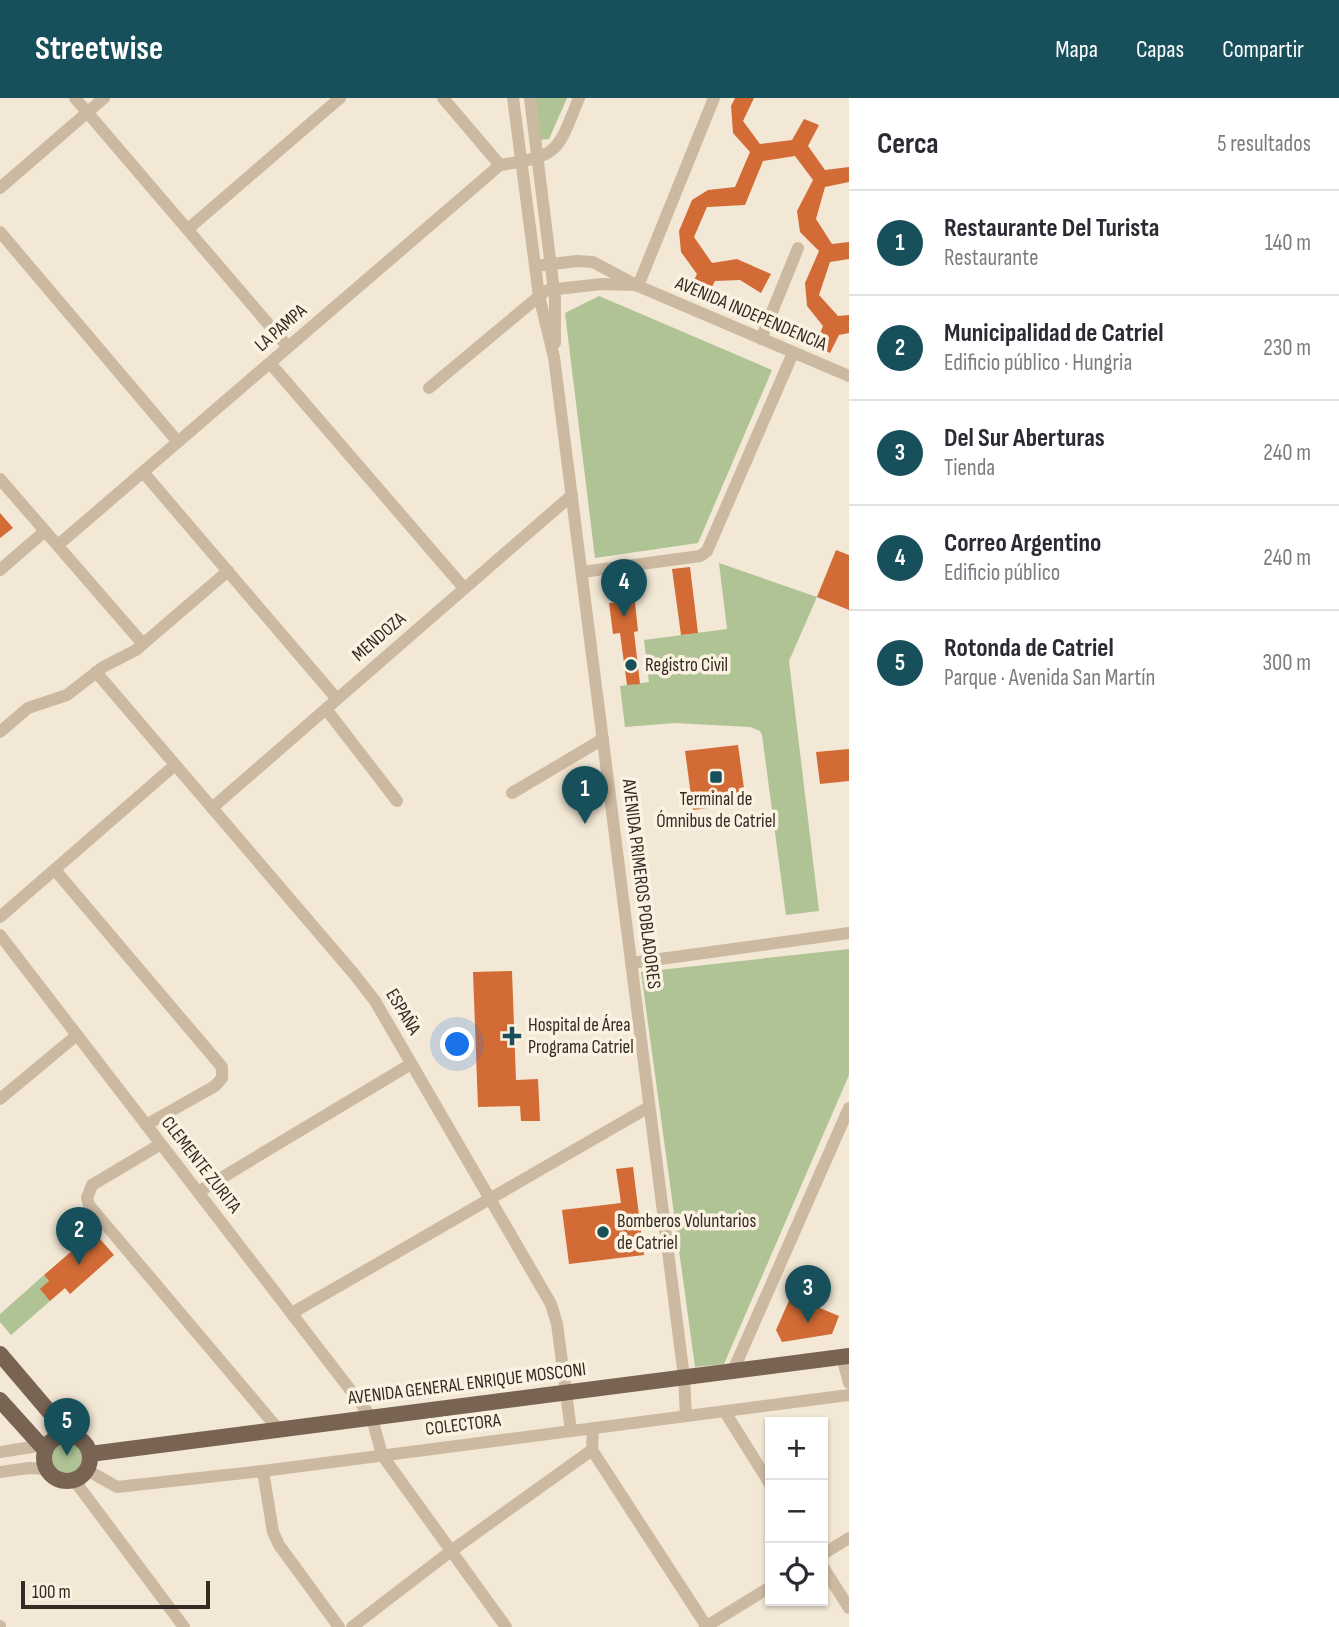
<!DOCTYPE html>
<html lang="es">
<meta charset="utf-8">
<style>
body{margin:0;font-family:"Sofia Sans Condensed",sans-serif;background:#f7f7f7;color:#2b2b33}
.controls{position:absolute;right:21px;bottom:21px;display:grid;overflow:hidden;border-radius:0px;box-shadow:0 2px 5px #0004}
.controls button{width:63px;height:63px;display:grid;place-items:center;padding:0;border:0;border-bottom:2px solid #e1e1e2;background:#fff;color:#2b2b33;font:35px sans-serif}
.scale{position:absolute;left:21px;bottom:18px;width:189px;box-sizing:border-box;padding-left:7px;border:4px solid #352b24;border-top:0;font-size:19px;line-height:24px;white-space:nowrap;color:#352b24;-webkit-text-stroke:5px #fbf2e2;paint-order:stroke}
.you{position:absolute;left:458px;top:947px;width:24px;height:24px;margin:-18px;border:5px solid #fff;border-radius:50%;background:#1a73e8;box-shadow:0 0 0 10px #1a73e833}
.badge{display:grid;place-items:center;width:46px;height:46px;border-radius:50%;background:#174f5a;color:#fff;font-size:23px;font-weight:700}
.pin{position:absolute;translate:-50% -58px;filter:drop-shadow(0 2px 4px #0008)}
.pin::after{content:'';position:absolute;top:37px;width:24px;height:21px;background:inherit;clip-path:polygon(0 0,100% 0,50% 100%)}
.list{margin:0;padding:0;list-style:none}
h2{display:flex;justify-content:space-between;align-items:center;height:91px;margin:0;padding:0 28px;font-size:30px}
h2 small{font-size:23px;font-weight:400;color:#7c7c81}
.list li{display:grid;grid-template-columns:46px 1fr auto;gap:21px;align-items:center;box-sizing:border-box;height:105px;padding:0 28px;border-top:2px solid #e1e1e2}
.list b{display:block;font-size:26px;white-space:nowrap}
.list p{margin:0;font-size:23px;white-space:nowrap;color:#7c7c81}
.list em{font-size:23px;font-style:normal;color:#7c7c81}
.icon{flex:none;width:38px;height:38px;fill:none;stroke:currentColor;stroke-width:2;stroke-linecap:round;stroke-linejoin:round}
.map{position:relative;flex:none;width:849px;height:1529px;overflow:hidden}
header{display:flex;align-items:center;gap:42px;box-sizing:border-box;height:98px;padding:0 35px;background:#174f5a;color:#fff}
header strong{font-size:33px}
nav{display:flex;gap:38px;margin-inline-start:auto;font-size:24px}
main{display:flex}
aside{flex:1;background:#fff}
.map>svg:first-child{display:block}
</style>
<header>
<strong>Streetwise</strong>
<nav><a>Mapa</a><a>Capas</a><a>Compartir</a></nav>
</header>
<main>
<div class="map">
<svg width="849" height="1529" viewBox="0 0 849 1529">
<rect width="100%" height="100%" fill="#f3e8d5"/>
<g fill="#afc395">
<path d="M535,0H567L549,41L540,42Z"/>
<path d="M599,198L772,272L698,445L595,460L565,215Z"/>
<path d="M719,465L817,499L789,563L819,813L786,817L762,637L760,633L750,629L675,625L625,629L620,588L649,584L644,542L727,531Z"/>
<path d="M849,851V977L724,1266L695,1269L641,874Z"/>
<path d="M44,1177L49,1183L50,1203L11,1237L0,1224V1216Z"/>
<circle cx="67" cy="1360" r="16"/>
</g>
<g fill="#d26b35">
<path d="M735,0H754L743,23L760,46L792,42L804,21L819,27L808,48L825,72L849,69V84L825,89L816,121L832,146L849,144V161L830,164L819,197L838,218L849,217V235L839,237L830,255L815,248L823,228L807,208L805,185L819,153L800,134L797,113L813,82L795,58L763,63L745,107L707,109L694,139L712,165L737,161L771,176L761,195L740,182L715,183L706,200L690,190L697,176L681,154L679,133L692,102L708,92L735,89L750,54L733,35L731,8Z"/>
<path d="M0,415L13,430L0,440Z"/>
<path d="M836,452L849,457V512L817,499Z"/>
<path d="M690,469L698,535L681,537L672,471Z"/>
<path d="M634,495L638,533L634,534L640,586L627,587L620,535L613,536L609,505L624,504L623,496Z"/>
<path d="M738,647L746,705L693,712L685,653Z"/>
<path d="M849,651V683L820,686L816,654Z"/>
<path d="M512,873L516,982L538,981L540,1023H521L520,1008L478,1009L473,874Z"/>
<path d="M633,1069L644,1157L569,1166L562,1112L621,1105L616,1071Z"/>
<path d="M94,1134L114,1157L70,1196L65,1190L50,1203L40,1191L49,1183L44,1177Z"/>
<path d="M791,1198L839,1218L832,1236L782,1244L776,1232Z"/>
</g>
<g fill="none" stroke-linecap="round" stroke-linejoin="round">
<g stroke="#ccb9a1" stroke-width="12">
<path d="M75,0L288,249"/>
<path d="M443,0L500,67"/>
<path d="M513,0L539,198L554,259L684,1279L686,1318"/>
<path d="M530,0L555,201V245"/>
<path d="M0,90L104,0"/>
<path d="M188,131L340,0"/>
<path d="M0,134L178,344"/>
<path d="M535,168L577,163L593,164L638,188L849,278"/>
<path d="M638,188L714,0"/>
<path d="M548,192L602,186L634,187"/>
<path d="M761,241L798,150"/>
<path d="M270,265L464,490"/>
<path d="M429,290L543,195"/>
<path d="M143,374L337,601"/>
<path d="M0,381L143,546"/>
<path d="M58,447L500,67C560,58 557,54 579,0"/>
<path d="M0,472L45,433"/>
<path d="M582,474L700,458L707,453L793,255"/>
<path d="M96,574L354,876L375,903L551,1206L557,1226L571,1333"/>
<path d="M326,611L397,703"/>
<path d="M0,634L28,610L67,597L103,569L136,552L228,473"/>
<path d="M512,695L603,641"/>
<path d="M212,710L572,397"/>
<path d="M55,772L222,969V980L215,988L146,1027"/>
<path d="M0,819L175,667"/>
<path d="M0,837L372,1320L382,1357L506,1529"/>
<path d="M631,865L849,835"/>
<path d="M0,1001L77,937"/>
<path d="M161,1046L92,1087L87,1100L89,1107L279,1332"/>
<path d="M198,1094L411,966"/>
<path d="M292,1215L649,1009"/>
<path d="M842,1259L849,1285"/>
<path d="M733,1273L849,1010"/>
<path d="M725,1314L770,1386"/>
<path d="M593,1330L592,1352L707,1529"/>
<path d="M0,1354L32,1349L56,1340"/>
<path d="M87,1372L117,1389L263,1373L849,1297"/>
<path d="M263,1373L273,1434L279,1447L339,1529"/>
<path d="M0,1374L29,1370L47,1371"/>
<path d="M74,1382L184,1529"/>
<path d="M823,1456L849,1440"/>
<path d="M823,1469L849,1510"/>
<path d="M0,1528V1529"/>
<path d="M352,1529L451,1453L592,1352"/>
<path d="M705,1529L770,1489"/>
</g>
<g stroke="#796454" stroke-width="16">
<path d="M0,1256L58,1324L76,1339"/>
<path d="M0,1302L45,1352"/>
<circle cx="67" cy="1360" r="23"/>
<path d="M90,1356L849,1258"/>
</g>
</g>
<g fill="#174f5a" stroke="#fbf2e2" stroke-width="2.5">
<circle cx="631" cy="567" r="7"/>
<rect x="709" y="672" width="14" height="14" rx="3.5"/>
<path d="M508.5 927.5h7v7h7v7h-7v7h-7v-7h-7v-7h7z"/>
<circle cx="603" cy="1134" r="7"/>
</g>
<g text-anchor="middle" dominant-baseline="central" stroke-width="7" stroke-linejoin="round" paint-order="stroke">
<g font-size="19" fill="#352b24" stroke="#fbf2e2">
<text transform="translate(751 216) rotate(23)">AVENIDA INDEPENDENCIA</text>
<text transform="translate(281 230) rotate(-41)">LA PAMPA</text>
<text transform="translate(379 539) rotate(-41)">MENDOZA</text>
<text transform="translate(641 786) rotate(83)">AVENIDA PRIMEROS POBLADORES</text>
<text transform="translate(403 914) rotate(59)">ESPAÑA</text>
<text transform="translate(201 1067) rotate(52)">CLEMENTE ZURITA</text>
<text transform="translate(467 1286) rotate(-7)">AVENIDA GENERAL ENRIQUE MOSCONI</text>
<text transform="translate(463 1327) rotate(-7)">COLECTORA</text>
</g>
<g font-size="19" fill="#352b24" stroke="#fbf2e2" text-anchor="start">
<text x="645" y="567">Registro Civil</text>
<text x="716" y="701" text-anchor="middle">Terminal de<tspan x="716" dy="22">Ómnibus de Catriel</tspan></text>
<text x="528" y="927">Hospital de Área<tspan x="528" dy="22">Programa Catriel</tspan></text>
<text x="617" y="1123">Bomberos Voluntarios<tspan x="617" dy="22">de Catriel</tspan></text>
</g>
</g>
</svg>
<div class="controls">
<button>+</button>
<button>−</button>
<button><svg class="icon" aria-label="locate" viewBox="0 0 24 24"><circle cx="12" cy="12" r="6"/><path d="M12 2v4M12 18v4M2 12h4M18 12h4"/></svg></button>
</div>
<div class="scale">100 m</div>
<div class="you"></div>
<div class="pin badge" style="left:585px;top:726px">1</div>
<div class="pin badge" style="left:79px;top:1167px">2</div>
<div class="pin badge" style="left:808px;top:1225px">3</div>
<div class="pin badge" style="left:624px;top:519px">4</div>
<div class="pin badge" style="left:67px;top:1358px">5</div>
</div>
<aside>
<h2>Cerca<small>5 resultados</small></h2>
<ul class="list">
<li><span class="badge">1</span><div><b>Restaurante Del Turista</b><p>Restaurante</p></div><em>140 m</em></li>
<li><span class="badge">2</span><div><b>Municipalidad de Catriel</b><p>Edificio público · Hungria</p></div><em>230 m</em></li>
<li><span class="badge">3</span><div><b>Del Sur Aberturas</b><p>Tienda</p></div><em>240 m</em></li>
<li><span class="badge">4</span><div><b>Correo Argentino</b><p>Edificio público</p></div><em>240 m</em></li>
<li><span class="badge">5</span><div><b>Rotonda de Catriel</b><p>Parque · Avenida San Martín</p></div><em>300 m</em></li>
</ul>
</aside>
</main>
